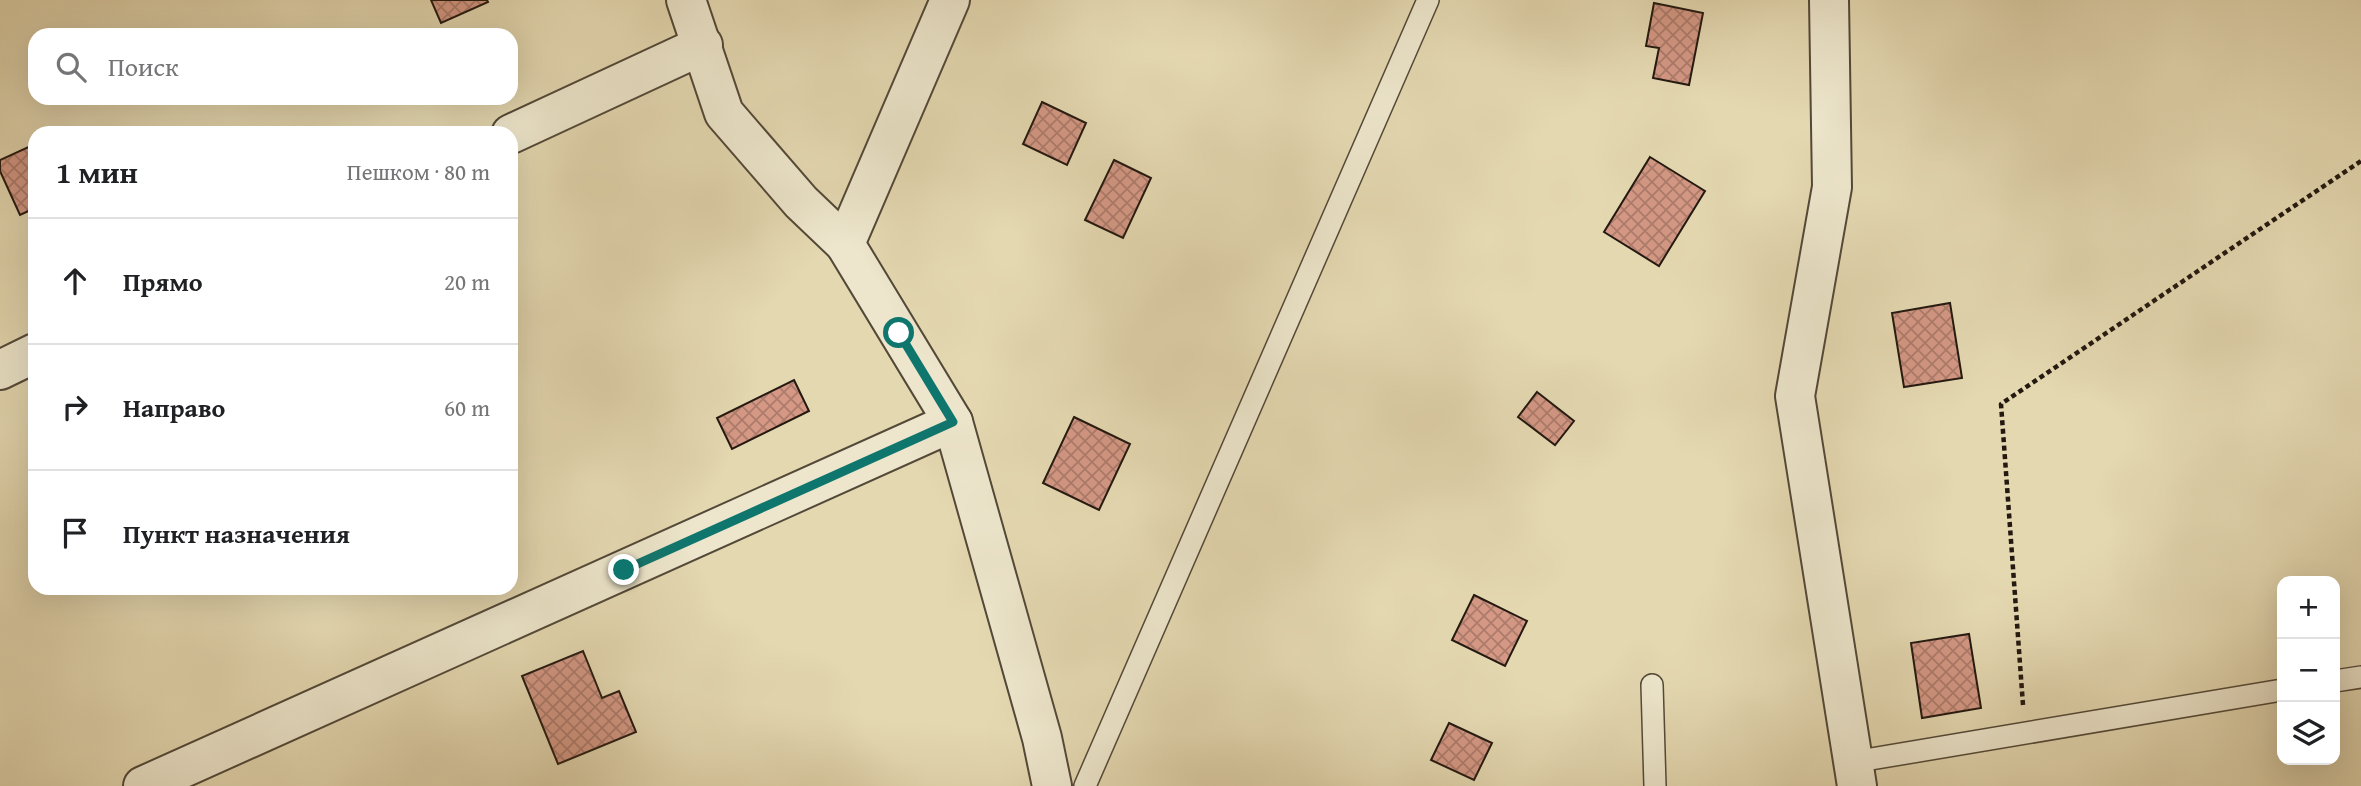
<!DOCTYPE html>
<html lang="ru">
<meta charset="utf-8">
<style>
body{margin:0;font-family:"Gentium Book Plus",serif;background:#f6f6f6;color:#202124}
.controls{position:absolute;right:21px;bottom:21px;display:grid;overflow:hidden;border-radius:14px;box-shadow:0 7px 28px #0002}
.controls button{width:63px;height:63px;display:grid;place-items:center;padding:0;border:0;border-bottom:2px solid #e0e0e0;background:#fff;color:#202124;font:35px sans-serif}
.stop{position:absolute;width:21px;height:21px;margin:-16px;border:5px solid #0f766e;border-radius:50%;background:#fff}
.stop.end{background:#0f766e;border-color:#fff;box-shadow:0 2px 7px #0008}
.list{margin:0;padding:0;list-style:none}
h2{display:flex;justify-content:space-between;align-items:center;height:91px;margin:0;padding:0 28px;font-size:30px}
h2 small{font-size:23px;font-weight:400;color:#757577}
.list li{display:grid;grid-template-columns:46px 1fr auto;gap:21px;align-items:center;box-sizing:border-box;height:126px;padding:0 28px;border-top:2px solid #e0e0e0}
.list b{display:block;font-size:26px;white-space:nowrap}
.list em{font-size:23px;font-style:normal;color:#757577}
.icon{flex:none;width:38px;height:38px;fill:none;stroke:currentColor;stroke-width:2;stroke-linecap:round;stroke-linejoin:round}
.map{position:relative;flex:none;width:2361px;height:786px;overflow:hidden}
.search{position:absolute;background:#fff;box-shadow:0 7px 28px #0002;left:28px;top:28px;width:490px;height:77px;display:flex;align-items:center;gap:18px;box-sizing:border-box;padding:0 24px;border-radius:21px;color:#757577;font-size:26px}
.panel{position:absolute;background:#fff;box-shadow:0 7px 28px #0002;left:28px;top:126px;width:490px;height:469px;border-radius:21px}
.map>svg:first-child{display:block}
</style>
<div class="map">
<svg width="2361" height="786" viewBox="0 0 2361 786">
<defs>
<pattern id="building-cross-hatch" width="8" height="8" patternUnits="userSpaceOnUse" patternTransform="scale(1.75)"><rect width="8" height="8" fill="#d49885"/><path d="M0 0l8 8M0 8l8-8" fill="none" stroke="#ac7b6b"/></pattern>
</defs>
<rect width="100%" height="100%" fill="#e4d8b1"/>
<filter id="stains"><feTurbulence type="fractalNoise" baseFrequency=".00286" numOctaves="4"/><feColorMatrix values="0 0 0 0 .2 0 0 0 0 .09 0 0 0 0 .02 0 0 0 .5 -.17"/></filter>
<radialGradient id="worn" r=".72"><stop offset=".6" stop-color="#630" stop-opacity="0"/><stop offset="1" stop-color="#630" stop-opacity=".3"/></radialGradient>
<g fill="url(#building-cross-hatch)" stroke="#231910" stroke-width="2">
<path d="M431,0H487L488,2L441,23Z"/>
<path d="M1654,3L1703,13L1689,85L1653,78L1659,48L1646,46Z"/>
<path d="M1042,102L1086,123L1067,165L1023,144Z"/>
<path d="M35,144V208L20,215L0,171V160Z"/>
<path d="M1650,157L1705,191L1659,266L1604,232Z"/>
<path d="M1114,160L1151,178L1123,238L1085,220Z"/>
<path d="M1950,303L1962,378L1904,387L1892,313Z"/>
<path d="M794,380L809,411L732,449L717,418Z"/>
<path d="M1537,392L1574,421L1555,445L1518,417Z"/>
<path d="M1074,417L1130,444L1099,510L1043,483Z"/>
<path d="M1474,595L1527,621L1505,666L1452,640Z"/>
<path d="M1969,634L1981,708L1922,718L1911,643Z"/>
<path d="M583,651L602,698L619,691L636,732L558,764L522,676Z"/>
<path d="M1449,723L1492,743L1474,780L1431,760Z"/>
</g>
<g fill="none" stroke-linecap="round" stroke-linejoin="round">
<defs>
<g id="lane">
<path d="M2335,681L2361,677"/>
<path d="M1652,685L1655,786"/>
<path d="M1853,762L2282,690"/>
<path d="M1085,786L1428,0"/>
</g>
<g id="street">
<path d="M686,0L724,113L801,202L845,244"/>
<path d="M950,0L845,244L953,422L1042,738L1052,786"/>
<path d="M1829,0L1832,187L1795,396L1857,786"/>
<path d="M511,134L703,45"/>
<path d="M0,370L35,353"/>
<path d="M143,786L953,422"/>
</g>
</defs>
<use href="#lane" stroke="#534938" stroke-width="24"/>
<use href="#street" stroke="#534938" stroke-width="42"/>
<path stroke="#231910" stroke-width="4.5" stroke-dasharray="5 3.5" stroke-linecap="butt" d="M2023,705L2001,404L2361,161"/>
<use href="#lane" stroke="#ede6cc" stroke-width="21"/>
<use href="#street" stroke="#ede6cc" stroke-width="38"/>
</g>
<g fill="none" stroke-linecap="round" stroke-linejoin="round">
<path stroke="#0f766e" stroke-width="9" d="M624,570L953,422L899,333"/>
</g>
<rect width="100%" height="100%" filter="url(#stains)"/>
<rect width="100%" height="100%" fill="url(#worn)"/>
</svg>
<div class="controls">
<button>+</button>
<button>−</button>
<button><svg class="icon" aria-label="layers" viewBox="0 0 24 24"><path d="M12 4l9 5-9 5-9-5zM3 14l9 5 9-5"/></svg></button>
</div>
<div class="stop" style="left:899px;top:333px"></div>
<div class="stop end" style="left:624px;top:570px"></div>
<div class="search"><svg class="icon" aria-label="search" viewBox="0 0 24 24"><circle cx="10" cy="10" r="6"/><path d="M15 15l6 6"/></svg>Поиск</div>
<section class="panel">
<h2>1 мин<small>Пешком · 80 m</small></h2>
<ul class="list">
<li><svg class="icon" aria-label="ahead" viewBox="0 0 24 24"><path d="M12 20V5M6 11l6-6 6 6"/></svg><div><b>Прямо</b></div><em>20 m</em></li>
<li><svg class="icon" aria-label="right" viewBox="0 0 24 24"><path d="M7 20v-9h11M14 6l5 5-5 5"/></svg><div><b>Направо</b></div><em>60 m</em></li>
<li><svg class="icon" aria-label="arrive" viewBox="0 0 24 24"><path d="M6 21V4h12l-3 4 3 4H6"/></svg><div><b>Пункт назначения</b></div></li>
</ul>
</section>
</div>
